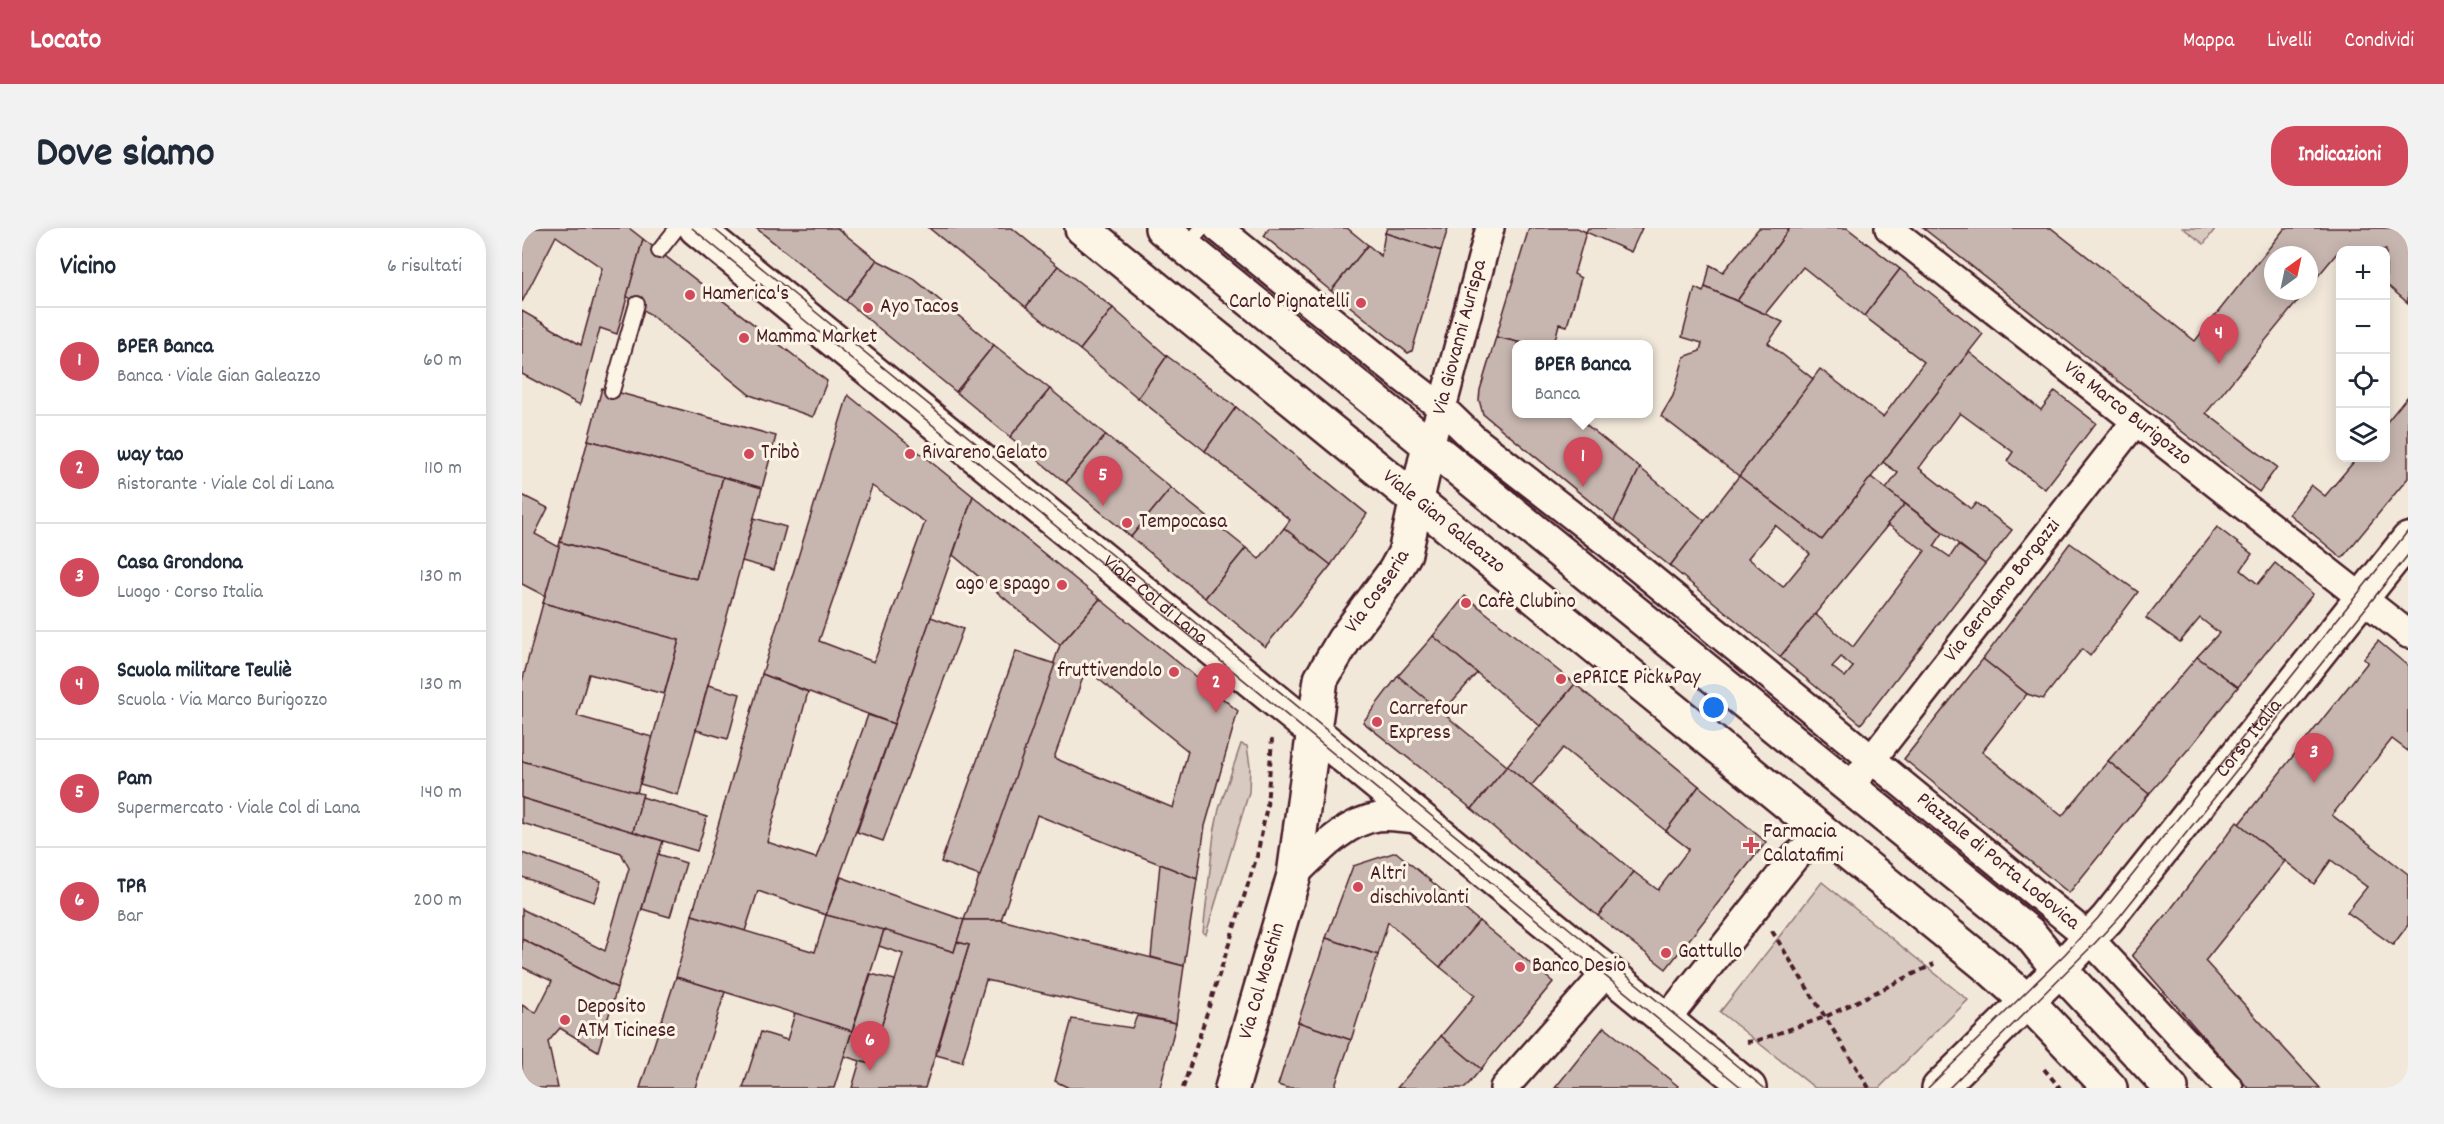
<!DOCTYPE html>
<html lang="it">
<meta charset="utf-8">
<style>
body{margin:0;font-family:Dekko,sans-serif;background:#f2f2f3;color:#1f2937}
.controls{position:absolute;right:18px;top:18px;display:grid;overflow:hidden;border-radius:12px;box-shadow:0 3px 15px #0003}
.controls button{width:54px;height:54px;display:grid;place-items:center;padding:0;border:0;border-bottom:2px solid #e0e1e3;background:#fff;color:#1f2937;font:30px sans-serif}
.compass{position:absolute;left:1742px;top:18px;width:54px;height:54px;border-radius:50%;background:#fff;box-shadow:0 3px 15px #0003;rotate:33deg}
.you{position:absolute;left:1192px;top:480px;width:21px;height:21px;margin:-15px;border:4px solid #fff;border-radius:50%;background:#1a73e8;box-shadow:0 0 0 9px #1a73e833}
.badge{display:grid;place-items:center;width:39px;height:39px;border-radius:50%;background:#d1495b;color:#fff;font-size:20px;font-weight:700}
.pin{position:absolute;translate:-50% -50px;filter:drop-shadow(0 2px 3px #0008)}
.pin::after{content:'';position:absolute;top:32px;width:21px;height:18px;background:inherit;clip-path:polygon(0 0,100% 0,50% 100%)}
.popup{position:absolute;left:990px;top:112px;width:141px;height:78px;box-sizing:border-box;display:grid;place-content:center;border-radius:12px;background:#fff;filter:drop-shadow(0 2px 4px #0005);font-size:20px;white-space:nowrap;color:#747a83}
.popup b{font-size:22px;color:#1f2937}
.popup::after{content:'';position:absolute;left:50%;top:100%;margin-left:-12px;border:12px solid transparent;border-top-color:#fff}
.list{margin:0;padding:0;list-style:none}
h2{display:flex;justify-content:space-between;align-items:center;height:78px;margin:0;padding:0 24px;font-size:26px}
h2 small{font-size:20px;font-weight:400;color:#747a83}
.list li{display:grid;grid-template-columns:39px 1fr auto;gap:18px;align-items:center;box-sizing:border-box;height:108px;padding:0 24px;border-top:2px solid #e0e1e3}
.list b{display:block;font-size:22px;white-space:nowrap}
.list p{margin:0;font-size:20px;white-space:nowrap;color:#747a83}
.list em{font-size:20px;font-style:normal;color:#747a83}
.icon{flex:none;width:33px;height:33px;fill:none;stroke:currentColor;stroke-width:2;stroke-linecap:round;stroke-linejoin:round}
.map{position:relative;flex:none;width:1886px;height:860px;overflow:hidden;border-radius:24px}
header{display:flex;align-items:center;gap:36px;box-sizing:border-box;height:84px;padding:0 30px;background:#d1495b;color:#fff}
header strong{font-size:28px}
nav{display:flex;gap:33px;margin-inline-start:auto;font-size:21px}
.intro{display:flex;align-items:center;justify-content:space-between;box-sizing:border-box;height:144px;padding:0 36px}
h1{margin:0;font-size:42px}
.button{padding:15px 27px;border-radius:24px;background:#d1495b;color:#fff;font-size:21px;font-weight:700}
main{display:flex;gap:36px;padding:0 36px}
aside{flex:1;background:#fff;border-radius:24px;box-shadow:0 3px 15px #0003}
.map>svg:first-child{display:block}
</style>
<header>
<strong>Locato</strong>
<nav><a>Mappa</a><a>Livelli</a><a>Condividi</a></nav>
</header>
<div class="intro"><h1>Dove siamo</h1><a class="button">Indicazioni</a></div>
<main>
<aside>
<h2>Vicino<small>6 risultati</small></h2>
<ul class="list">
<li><span class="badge">1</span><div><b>BPER Banca</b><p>Banca · Viale Gian Galeazzo</p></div><em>60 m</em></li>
<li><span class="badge">2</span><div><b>way tao</b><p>Ristorante · Viale Col di Lana</p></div><em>110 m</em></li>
<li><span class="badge">3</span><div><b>Casa Grondona</b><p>Luogo · Corso Italia</p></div><em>130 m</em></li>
<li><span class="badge">4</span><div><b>Scuola militare Teuliè</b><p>Scuola · Via Marco Burigozzo</p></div><em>130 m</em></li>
<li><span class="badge">5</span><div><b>Pam</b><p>Supermercato · Viale Col di Lana</p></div><em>140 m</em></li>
<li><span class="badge">6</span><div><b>TPR</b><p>Bar</p></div><em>200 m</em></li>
</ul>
</aside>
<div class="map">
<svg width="1886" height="860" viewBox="0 0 1886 860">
<rect width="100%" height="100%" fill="#f1e8da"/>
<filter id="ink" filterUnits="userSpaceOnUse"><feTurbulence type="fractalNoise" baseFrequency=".0167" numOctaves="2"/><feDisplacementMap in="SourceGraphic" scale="12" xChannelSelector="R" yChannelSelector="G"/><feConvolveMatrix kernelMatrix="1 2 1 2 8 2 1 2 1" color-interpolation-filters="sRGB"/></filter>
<g filter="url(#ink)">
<g fill="#d8cac0" stroke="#917476" stroke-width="1.5">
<path d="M1661,0H1691L1693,1L1682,16Z"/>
<path d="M719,516L725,518L728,538L727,564L684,706L681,705L692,605L697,581Z"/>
<path d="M1300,654L1446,772L1357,860H1293L1198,784Z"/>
</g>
<g fill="#c7b6af" stroke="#4a1f2b" stroke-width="1.5" fill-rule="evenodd">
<path d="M0,0H107L121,11L95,106L78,100L58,177L0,146V83L59,117L80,40L34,8L0,74Z"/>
<path d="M234,0H315L355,32L324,73Z"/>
<path d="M407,0H490L536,38L504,79Z"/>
<path d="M747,0H825L846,17L809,63L742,8Z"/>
<path d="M865,0H926L919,23L863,5Z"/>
<path d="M1007,0H1055L1064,4L1052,46L1059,50L1045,98L1037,96L1032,116H1004L974,109Z"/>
<path d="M1066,0H1120L1109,24L1064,4Z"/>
<path d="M1237,0H1268L1215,73L1183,59L1188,37L1201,44Z"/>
<path d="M1268,0H1325L1378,41L1342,88L1281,39L1243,86L1215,73Z"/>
<path d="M1401,0H1529L1673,113L1763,0H1886V75L1864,56V22H1825L1820,19L1787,59V27H1751V63H1784L1684,185L1755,239L1737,264Z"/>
<path d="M863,5L919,23L890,123L886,125L809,63L846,17L859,28Z"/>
<path d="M121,11L305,153L291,189L228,167L105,68Z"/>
<path d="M355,32L392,51L472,117L434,164L324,73Z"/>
<path d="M536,38L591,80L558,122L504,79Z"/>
<path d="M1378,41L1461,106L1300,312L1217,248L1298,141L1361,189L1402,134L1342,88Z"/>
<path d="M1183,59L1261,94L1246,115L1291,151L1217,248L1139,188L1151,168L1162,129L1178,123L1180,115L1160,109L1173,60L1181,64Z"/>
<path d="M591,80L645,128L616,170L558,122Z"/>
<path d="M974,109L1004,116H995V186H1051L1118,240L1092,293L961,186L957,172L958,162Z"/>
<path d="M472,117L528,161L488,209L434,164Z"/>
<path d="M1447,124L1519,182L1533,163L1574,195L1523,261L1485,233L1491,224L1438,185L1397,240L1449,281L1454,275L1490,302L1463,336L1364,261L1376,245L1361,234Z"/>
<path d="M645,128L714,179L683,223L616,170Z"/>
<path d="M80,160L254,208L240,260L66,212Z"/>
<path d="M528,161L584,207L544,255L488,209Z"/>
<path d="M326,167L451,268L372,496L240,446ZM350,258L403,294L352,434L297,413Z"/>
<path d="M1886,168V250L1820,330L1767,286L1789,257L1803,268L1835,230H1864V195Z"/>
<path d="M714,179L845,286L809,337L762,300L768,292L683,223Z"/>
<path d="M584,207L649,260L609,309L544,255Z"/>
<path d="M66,212L201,249L174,351L38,314Z"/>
<path d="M1118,240L1183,293L1148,338L1092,293Z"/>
<path d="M1217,248L1300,312L1349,249L1383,276L1258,429L1148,338ZM1253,297L1288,326L1261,359L1226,330Z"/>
<path d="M201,249L240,260L156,567L118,556L157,412L21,375L38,314L174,351Z"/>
<path d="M649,260L724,320L683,370L609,309Z"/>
<path d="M0,267L26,280L13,306L37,319L23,368L0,356Z"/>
<path d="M451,268L578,371L538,417L431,327Z"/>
<path d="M1383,276L1421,305L1412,318L1428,329L1436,317L1463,336L1339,496L1258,429L1293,386L1331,419L1403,323L1365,296ZM1319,429L1331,439L1323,449L1310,439Z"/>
<path d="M232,290L264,299L252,342L220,333Z"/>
<path d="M1695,299L1730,326L1719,342L1736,356L1753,335L1791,366L1716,459L1675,429L1697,405L1678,390L1658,414L1624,390Z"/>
<path d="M762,300L809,337L743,419L683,370L724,320L737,331Z"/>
<path d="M1548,315L1616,364L1568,428L1560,421L1521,471L1505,466L1461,431Z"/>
<path d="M943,368L1053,456L1018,498L911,408Z"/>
<path d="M578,371L716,483L683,598L675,651L515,587L479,692H442L538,417ZM564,441L666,523L651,580L532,530Z"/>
<path d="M21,375L157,412L142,466L67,446L55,488L130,509L115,565L0,533V454Z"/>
<path d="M409,389L441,401L361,613L335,604Z"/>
<path d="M911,408L955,445L920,485L876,448Z"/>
<path d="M1856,413L1886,438V523L1870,511L1810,587L1886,646V697L1871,717L1825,684L1845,659L1809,632L1792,656L1717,596L1846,434L1841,431Z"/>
<path d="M494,423L533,436L458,648L419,634Z"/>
<path d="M1675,429L1716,459L1670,517L1627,566L1586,533Z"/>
<path d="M1461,431L1505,466L1460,524L1540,588L1586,533L1627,566L1547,665L1382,531Z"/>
<path d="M240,446L286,464L245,614L294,630L346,487L372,496L304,687L236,663L223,703L170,687Z"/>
<path d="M876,448L985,538L950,581L841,494Z"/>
<path d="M1053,456L1177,558L1144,603L1041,520L1009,558L985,538Z"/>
<path d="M186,457L218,466L206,511L174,502Z"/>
<path d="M0,533L121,566L111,604L0,570Z"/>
<path d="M985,538L1112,644L1076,688L950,581Z"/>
<path d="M1177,558L1244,614L1144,741L1076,688L1112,644L1136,662L1167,621L1144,603Z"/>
<path d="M120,569L185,589L175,623L111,604Z"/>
<path d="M0,570L141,613L95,760L0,711V681L83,723L107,640L99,625L0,595Z"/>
<path d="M1715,594L1763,633L1683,733L1798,860H1726L1610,727L1645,686Z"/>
<path d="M874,624L957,693L918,739L866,694L856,727L804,710L831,638Z"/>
<path d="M0,625L79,653L72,674L0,649Z"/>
<path d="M136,626L164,635L148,689L120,681Z"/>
<path d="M638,636L675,651L662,738L629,729Z"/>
<path d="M319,649L442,692L432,724L304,687Z"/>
<path d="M170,687L293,724L304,687L362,702L330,803L154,749Z"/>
<path d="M442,692H479L662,738L654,795L464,752L440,834L414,827L447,717L435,714Z"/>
<path d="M957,693L1031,754L959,841L919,808L953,767L918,739Z"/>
<path d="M362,702L432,724L435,714L447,717L403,860H330L338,833L348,836L381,726L357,718Z"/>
<path d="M804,710L856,727L829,812L776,794Z"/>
<path d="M0,711L95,760L76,823L38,800L26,814L36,860H0V777L14,785L30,753L0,739Z"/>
<path d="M349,746L373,752L348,836L322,828Z"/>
<path d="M154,749L203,764L173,860H118Z"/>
<path d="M273,785L330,803L312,860H221L239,804L265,812Z"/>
<path d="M615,788L654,795L638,860H547L533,853L550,791L610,800Z"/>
<path d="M776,794L829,812L812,860H765L756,857Z"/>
<path d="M1082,799L1156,858L1154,860H1033Z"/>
<path d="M919,808L959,841L943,860H875Z"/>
</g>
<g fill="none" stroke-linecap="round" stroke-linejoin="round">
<defs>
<g id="lane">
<path d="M664,19L680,0"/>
<path d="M137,23L155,0"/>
<path d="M90,163L115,76"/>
</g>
<g id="street">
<path id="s1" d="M696,0L877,147L920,180L952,211L1087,316L1562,705L1707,860"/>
<path id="s2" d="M1367,0L1886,406"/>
<path id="s3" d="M907,217L920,180L968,0"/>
<path id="s4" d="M1339,545L1613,194"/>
<path d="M772,647C795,625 822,594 856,589C869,587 885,591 898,591"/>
<path d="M1144,792L1273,629L1289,616L1310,611"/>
<path d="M982,860L1085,744"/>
</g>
<g id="secondary">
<path id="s5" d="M174,0C527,285 876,573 1227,860"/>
<path id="s6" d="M560,0L1469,741L1504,772L1588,860"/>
<path d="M640,0L1507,705L1528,731L1649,860"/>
<path id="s7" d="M710,860L772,647L799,451L822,412L873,343L883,325L907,217"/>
<path id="s8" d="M1417,860L1538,741L1585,691L1886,312"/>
</g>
</defs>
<use href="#lane" stroke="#4a1f2b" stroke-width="18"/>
<use href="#street" stroke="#4a1f2b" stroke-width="32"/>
<use href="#secondary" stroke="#4a1f2b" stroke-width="38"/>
<g stroke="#4a1f2b" stroke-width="4" stroke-dasharray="6 4.5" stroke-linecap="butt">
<path d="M1250,703L1347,860"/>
<path d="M1225,814L1234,813L1303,789L1412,736"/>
<path d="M1522,841L1538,860"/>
<path d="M661,860L735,628L745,578L750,511"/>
</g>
<use href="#lane" stroke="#fcf5e5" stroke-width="14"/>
<use href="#street" stroke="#fcf5e5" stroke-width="27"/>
<use href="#secondary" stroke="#fcf5e5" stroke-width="33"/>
<g stroke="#4a1f2b" stroke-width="1.5">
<path d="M170,0L1220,860"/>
<path d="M191,0L1242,860"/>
<path d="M1406,860L1543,726L1576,690L1886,303"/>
<path d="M1427,860L1573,715L1598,688L1886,327"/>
</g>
</g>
</g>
<g fill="#d1495b" stroke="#fcf5e5" stroke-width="2">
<circle cx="168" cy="67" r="6"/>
<circle cx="839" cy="75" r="6"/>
<circle cx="346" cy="80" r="6"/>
<circle cx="222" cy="110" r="6"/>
<circle cx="227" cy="226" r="6"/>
<circle cx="388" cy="226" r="6"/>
<circle cx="605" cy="295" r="6"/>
<circle cx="540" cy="357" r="6"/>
<circle cx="944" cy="375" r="6"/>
<circle cx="652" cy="444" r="6"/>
<circle cx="1039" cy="451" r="6"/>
<circle cx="855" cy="494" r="6"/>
<path d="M1226 608h6v6h6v6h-6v6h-6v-6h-6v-6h6z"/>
<circle cx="836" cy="659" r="6"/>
<circle cx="1144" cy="725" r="6"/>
<circle cx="998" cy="739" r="6"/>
<circle cx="43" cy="792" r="6"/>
</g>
<g text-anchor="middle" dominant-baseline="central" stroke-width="6" stroke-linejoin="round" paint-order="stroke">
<g font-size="21" fill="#4a1f2b" stroke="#fcf5e5" text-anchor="start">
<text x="180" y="67">Hamerica's</text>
<text x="827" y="75" text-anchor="end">Carlo Pignatelli</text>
<text x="358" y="80">Ayo Tacos</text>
<text x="234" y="110">Mamma Market</text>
<text x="239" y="226">Tribò</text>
<text x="400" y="226">Rivareno Gelato</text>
<text x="617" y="295">Tempocasa</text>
<text x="528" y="357" text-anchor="end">ago e spago</text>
<text x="956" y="375">Cafè Clubino</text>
<text x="640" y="444" text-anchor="end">fruttivendolo</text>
<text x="1051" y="451">ePRICE Pick&amp;Pay</text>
<text x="867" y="482">Carrefour<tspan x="867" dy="24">Express</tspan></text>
<text x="1241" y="605">Farmacia<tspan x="1241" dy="24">Calatafimi</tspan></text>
<text x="848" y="647">Altri<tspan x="848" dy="24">dischivolanti</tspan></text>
<text x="1156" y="725">Gattullo</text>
<text x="1010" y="739">Banco Desio</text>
<text x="55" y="780">Deposito<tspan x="55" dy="24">ATM Ticinese</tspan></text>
</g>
<g font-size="21" fill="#4a1f2b" stroke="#fcf5e5">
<text stroke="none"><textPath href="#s3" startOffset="112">Via Giovanni Aurispa</textPath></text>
<text stroke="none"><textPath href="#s2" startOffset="302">Via Marco Burigozzo</textPath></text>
<text stroke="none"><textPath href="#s6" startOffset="466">Viale Gian Galeazzo</textPath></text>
<text stroke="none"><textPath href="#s4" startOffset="231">Via Gerolamo Borgazzi</textPath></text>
<text stroke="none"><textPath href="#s7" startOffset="524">Via Cosseria</textPath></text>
<text stroke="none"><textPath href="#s5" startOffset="591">Viale Col di Lana</textPath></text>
<text stroke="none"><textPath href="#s8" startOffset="468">Corso Italia</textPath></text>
<text stroke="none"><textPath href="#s1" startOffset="1005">Piazzale di Porta Lodovica</textPath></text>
<text stroke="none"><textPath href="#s7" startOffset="111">Via Col Moschin</textPath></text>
</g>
</g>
</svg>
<div class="controls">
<button>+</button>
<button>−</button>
<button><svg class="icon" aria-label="locate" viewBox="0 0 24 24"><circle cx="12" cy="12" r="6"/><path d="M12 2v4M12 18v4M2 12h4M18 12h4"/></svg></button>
<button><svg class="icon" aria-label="layers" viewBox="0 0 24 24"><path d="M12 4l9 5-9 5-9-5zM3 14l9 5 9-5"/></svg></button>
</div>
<svg class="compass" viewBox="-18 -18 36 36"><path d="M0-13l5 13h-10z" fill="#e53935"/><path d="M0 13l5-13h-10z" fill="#747a83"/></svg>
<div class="you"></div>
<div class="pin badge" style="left:1061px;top:259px">1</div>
<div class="popup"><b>BPER Banca</b>Banca</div>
<div class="pin badge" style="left:694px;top:485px">2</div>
<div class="pin badge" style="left:1792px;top:555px">3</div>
<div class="pin badge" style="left:1697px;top:136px">4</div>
<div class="pin badge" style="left:581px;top:278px">5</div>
<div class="pin badge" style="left:348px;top:843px">6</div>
</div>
</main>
